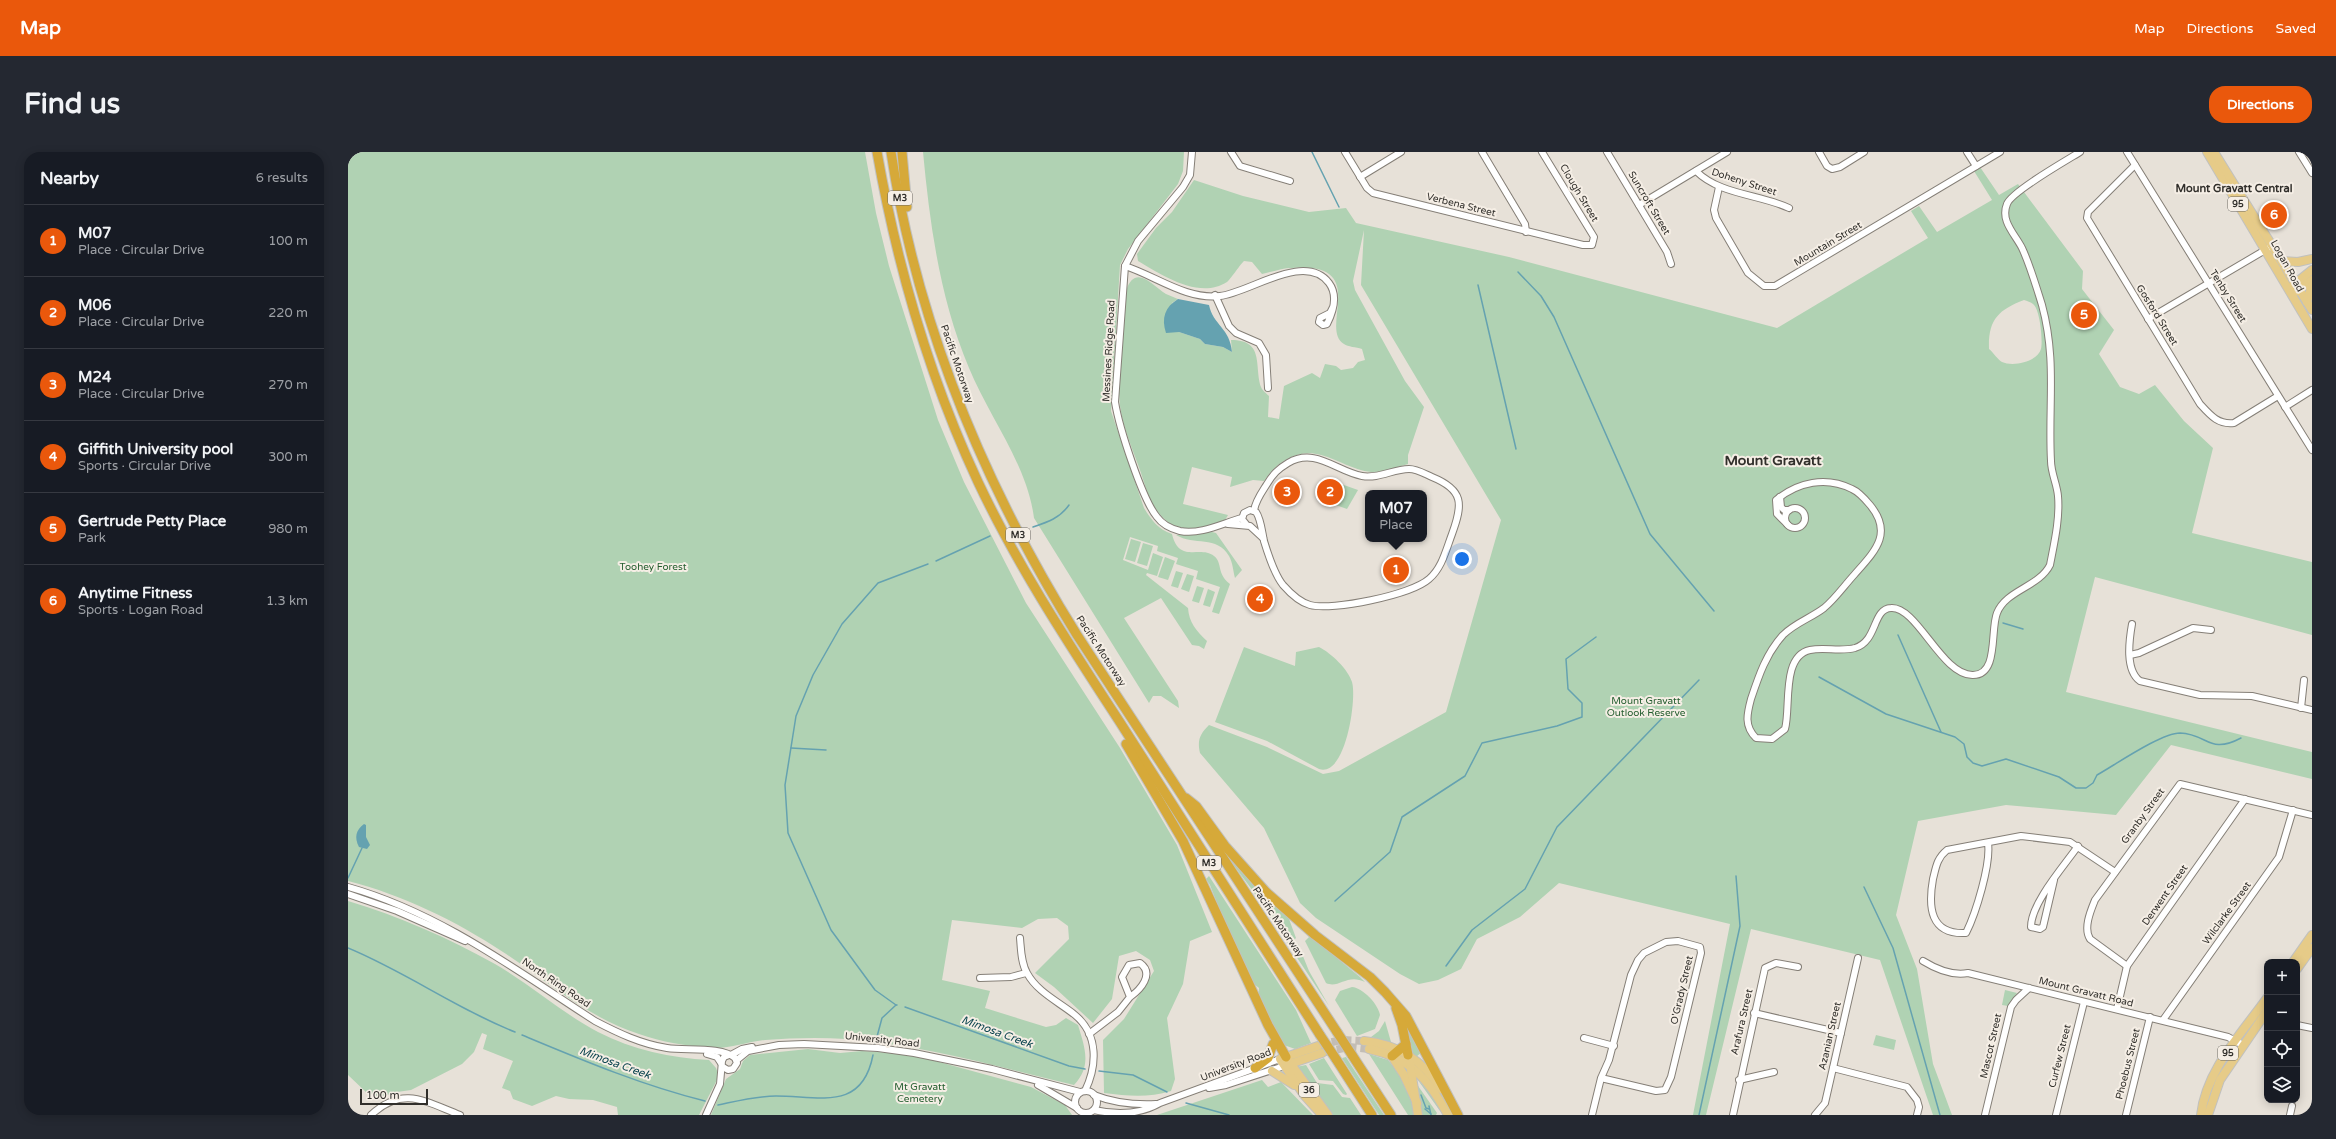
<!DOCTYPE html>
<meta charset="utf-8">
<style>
body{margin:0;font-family:"Varela Round",sans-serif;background:#242831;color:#f1f3f6}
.controls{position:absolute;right:12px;bottom:12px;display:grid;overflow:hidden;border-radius:8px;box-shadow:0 2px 10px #0003}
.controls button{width:36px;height:36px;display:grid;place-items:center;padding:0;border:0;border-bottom:1px solid #363941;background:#171b24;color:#f1f3f6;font:20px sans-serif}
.scale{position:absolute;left:12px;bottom:10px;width:68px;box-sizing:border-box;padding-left:4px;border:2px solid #312f2b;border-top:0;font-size:11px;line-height:14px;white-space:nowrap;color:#312f2b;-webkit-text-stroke:3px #f5eee5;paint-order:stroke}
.you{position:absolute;left:1114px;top:407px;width:14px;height:14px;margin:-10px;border:3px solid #fff;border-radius:50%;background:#1a73e8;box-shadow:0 0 0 6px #1a73e833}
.badge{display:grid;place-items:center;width:26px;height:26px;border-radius:50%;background:#ea580c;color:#fff;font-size:13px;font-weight:700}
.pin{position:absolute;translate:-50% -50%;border:2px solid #fff;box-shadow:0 1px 4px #0006}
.popup{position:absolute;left:1017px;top:338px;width:62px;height:52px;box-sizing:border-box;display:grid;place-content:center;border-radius:8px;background:#171b24;filter:drop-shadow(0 1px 3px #0005);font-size:13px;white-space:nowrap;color:#9ea1a6}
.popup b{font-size:15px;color:#f1f3f6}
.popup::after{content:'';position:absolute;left:50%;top:100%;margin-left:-8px;border:8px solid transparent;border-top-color:#171b24}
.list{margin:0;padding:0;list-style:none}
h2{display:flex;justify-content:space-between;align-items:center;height:52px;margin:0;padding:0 16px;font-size:17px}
h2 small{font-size:13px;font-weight:400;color:#9ea1a6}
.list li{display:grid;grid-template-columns:26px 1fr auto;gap:12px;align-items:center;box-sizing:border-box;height:72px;padding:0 16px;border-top:1px solid #363941}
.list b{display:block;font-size:15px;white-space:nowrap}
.list p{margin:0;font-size:13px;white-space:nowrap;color:#9ea1a6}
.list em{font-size:13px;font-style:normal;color:#9ea1a6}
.icon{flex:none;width:22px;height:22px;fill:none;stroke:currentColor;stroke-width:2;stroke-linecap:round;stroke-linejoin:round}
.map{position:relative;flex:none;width:1964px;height:963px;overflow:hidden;border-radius:16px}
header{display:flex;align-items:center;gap:24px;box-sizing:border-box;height:56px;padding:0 20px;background:#ea580c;color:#fff}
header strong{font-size:19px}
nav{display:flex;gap:22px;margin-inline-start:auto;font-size:14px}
.intro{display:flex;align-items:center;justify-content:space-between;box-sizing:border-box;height:96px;padding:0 24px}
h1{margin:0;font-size:28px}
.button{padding:10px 18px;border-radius:16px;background:#ea580c;color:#fff;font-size:14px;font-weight:700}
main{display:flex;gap:24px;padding:0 24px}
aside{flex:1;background:#171b24;border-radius:16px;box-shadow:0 2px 10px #0003}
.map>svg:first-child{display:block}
</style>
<header>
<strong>Map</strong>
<nav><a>Map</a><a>Directions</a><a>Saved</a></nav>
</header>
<div class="intro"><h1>Find us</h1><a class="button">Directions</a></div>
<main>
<aside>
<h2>Nearby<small>6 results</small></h2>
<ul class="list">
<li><span class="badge">1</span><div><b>M07</b><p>Place · Circular Drive</p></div><em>100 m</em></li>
<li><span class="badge">2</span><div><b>M06</b><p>Place · Circular Drive</p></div><em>220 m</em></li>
<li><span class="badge">3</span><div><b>M24</b><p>Place · Circular Drive</p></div><em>270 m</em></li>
<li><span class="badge">4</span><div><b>Giffith University pool</b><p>Sports · Circular Drive</p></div><em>300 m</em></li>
<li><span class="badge">5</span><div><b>Gertrude Petty Place</b><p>Park</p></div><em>980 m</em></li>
<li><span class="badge">6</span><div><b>Anytime Fitness</b><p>Sports · Logan Road</p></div><em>1.3 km</em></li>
</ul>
</aside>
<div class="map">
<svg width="1964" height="963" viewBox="0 0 1964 963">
<rect width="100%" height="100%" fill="#e7e1d8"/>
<g fill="#b0d2b3" fill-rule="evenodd">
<path d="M0,0H517L528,61L541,114L590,268L616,330L678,451L772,596L829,693L864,780L842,789L835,832L819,866L827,927L823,939C800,946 780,944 756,941L755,888L776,867L806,819L802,808L788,799L771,804L764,847L745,871L706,835L687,821L721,787L720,774L709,766L690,767L674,776L604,768L594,828L642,839L637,856L698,875L708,873L718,866L730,873C737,896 744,914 726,933C651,915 576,893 498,887C471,885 443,886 417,888C398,890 382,897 363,896C339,894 313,890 291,882C240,866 198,828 155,800C108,769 55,743 0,729Z"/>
<path d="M575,0H836L835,19L830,32L780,97L772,113L763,259L796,356C804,369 810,377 824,382C831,412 852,393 866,404C875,411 868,421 882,432L871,462L864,460L872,435L848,427L850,419L828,412L830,406L809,399L810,394L782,385L775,408L800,418L805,401L815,405L809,424L799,421L798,423L840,456C841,470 848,479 859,489L856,497L851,494L844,493L813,446L776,466L830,549L831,556L813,544H805L801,551L686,366C679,312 641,265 621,216C592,147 582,74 575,0Z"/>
<path d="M1632,15L1651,43L1670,32L1735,119L1734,137L1766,178L1751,202L1772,235L1791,242L1807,233L1836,269L1865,296L1844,381L1964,410V483L1747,425L1718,540L1964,600V627L1823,593L1768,663L1658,653L1570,669L1548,763L1569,817L1585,912L1604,963H1585L1532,808L1403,777L1358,963H1345L1382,772L1211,731L1172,765L1129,787L1113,817L1090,828L1071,832L1052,822L968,766L952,751L916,676L852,601C849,588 852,582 861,573L919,595L975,622L991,619L1098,560L1153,368L1013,133L1016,78L1005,129L1007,138L1057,229L1076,255L1060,303V312C1048,315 1035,321 1023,320C1005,318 991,308 973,303C950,296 928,310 916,329L905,328L882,335L884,325L844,315L835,352L880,363L876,370C860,374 839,381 823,372C805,361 799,340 793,321C786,300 775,277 772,254C768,217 775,177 778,139C787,111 804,133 818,142C822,144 826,145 830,147L824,151L831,180L852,187L857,192L875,195L884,200L883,188C917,188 906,214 913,235C914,238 919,242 921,244L920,265L931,267L936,234L964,221L972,226L977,212L988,214L993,218L1005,216L1010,210L1017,208L1014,197C1008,195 1000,195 996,192C970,176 1024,110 944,116C934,116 924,120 914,122L904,110L896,109C891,114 882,128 879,130C851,148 814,123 790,109L789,102L808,76L824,60L846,28L895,44L961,60L998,56L1008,71L1161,105L1429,176L1580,86L1563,59L1571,54L1589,80L1644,48L1626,19ZM1676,148C1679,149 1683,150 1685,152C1692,157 1695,189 1693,197C1689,210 1665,215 1654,210C1650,208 1645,200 1641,197C1640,168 1650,158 1676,148Z"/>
<path d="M993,332L1010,338L999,357L985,352Z"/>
<path d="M864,380L868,381L894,418L887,426C885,419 885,411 881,404C869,383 846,394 828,383Z"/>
<path d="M783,387L793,390L787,410L777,407Z"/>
<path d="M795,391L805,394L799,414L789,411Z"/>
<path d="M817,405L827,409L820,428L810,425Z"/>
<path d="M828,419L835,421L830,436L823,434Z"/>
<path d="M839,422L846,424L841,440L833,437Z"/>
<path d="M849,434L856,436L851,451L844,449Z"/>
<path d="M860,437L867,440L862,455L855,453Z"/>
<path d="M896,495L947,514L948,500L971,495C983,501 1000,517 1004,530C1009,546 998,626 971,617L919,589L867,570Z"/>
<path d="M883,706L941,767L948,786L943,791L950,792L961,819L981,854L905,739L881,707Z"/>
<path d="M861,724L948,858L963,891L947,897L936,893L910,847L911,836L906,832L872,759L862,733L858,727Z"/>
<path d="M0,749C51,764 100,786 147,812C183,833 214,861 250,880C285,898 323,906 361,908L368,916L371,924L351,963H270L269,955L245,948L221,947L208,944L184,954L165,947L162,939L154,936L165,909L135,897L139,883L134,881L126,900L114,912L63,938L49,940L32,945L19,941L0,923Z"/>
<path d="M962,784L1012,825L1017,830C999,821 991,837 978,831L957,789Z"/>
<path d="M1004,835C1015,836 1030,852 1032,863L1027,877L1009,884L987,848L992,839Z"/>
<path d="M1657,838L1669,841L1660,854L1654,853Z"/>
<path d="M1037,869L1043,890V891L1023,885L1031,879Z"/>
<path d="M1058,874L1075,899L1068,905L1062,901Z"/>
<path d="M1528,883L1548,888L1546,898L1525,893Z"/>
<path d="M460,897L492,901L514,899L562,902L683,935L717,953L724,963H363L378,927L392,917L395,909L402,903Z"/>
<path d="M1021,902L1040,908L1049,919H1052L1062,943L1067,963H1060Z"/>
<path d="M998,905L1003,913L1036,963H1031L994,906Z"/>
<path d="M976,906L999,942L998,943L995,942L985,929L971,928L961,912Z"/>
<path d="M958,913L969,931L985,933L994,945L1002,946L1013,963H984L948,915Z"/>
<path d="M1067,924L1087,947L1092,959Z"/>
<path d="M914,928L920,935L933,930L965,963H809Z"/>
<path d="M1068,931L1089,961L1088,963H1073Z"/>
</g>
<g fill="#65a2b0">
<path d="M830,147L861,153C865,173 882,176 884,200L875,195L857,192L852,187L831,180L818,181C813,166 817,155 830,147Z"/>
<path d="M905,436L924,442L919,456L901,450Z"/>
<path d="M16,672L18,673V685L22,693L19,697L11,695C6,685 8,678 16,672Z"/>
</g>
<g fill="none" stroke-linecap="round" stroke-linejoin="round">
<g stroke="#65a2b0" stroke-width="1.5">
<path d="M964,0L991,55"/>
<path d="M1170,120L1193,144L1206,165L1302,382L1366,459"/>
<path d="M1130,133L1168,297"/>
<path d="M685,375C700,370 712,366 721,353"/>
<path d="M588,409L642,384"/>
<path d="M1655,471L1675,477"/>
<path d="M1550,483L1593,580"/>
<path d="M1471,525L1538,562L1607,585L1616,592L1619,605L1625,611L1634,614L1658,607L1711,625L1728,636H1738L1745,631L1749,623C1767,613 1813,581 1832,581C1860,582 1861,603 1893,586"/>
<path d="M443,596L478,598"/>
<path d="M0,726L14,696"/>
<path d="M1516,735L1545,796L1592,963"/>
<path d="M987,749L1042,700L1054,665L1117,624L1134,591L1209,574L1234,565V551L1220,537L1218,507L1248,485"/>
<path d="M0,796C58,820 109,857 167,880"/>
<path d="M1098,814L1124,778L1177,737L1209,675L1351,528"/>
<path d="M548,853L527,838L483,778L440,681L437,633L448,564L465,523L494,472L530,431L580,412"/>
<path d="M557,855L721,914L737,917"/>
<path d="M174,883C234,908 293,933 357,949"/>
<path d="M527,892L534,866L548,853H549"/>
<path d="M751,919L785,923L819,940"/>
<path d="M1073,943L1078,956L1081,957"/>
<path d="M838,951L881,963"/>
<path d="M370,953C389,949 408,944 428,944C471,944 514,960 525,903"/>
<path d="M1081,954L1083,963"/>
<path d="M1077,957L1083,962"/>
<path d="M1351,963L1392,774L1388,724"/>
</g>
<g stroke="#c3bdb5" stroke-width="8" stroke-dasharray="8 4" stroke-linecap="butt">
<path d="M972,893L993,888L1016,889"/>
<path d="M977,900L1001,895L1021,897"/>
</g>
<defs>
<g id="minor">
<path d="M844,0L842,23L835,35L790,89L777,114L767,250C771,275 794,347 809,365C814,372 824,377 832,379C853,383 875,371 894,366"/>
<path d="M883,0L892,14L942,29"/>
<path d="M997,0L1019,36L1025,41L1235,93H1244L1246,85L1194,0"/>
<path d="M1134,0L1177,72L1178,80"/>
<path d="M1259,0L1319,100L1323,112"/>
<path d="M1471,0L1479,14L1484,17L1492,15L1516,0"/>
<path d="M1619,0L1628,14"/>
<path d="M1779,0L1964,298"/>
<path d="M1951,0L1964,21"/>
<path d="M1787,13L1740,60L1739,66L1852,252C1862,263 1870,273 1886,271L1930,244"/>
<path d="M1348,19C1372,43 1411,42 1441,56"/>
<path d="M1012,25L1053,0"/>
<path d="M1371,35L1366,58L1368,66L1400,121L1416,134H1427L1652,0"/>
<path d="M1291,53L1379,0"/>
<path d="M777,114C808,124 838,148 872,144C901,141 957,99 981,131C990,143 985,160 979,172L975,173L971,170L972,166L982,161L985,155"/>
<path d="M867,143L881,174L888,181L911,191L918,203L920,236"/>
<path d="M1800,167L1924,94"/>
<path d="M1937,255L1964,238"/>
<path d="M1432,345L1433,355L1436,358H1441"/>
<circle cx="1447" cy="366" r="10"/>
<path d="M880,372L902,374L915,386"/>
<path d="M898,372L894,367L896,361L902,358L908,360C913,367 914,380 916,389C920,402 926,422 935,433C942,441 951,450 962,453C984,459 1063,443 1081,427C1094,416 1098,398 1104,382C1115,352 1116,338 1084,325C1077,322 1069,317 1061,317C1045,317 1031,327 1014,324C988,319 967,295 940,311C930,317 925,322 919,332C914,340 907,349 906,359"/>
<path d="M1440,373L1429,362L1428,348C1450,330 1478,324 1504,337C1511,340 1517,347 1522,353C1546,382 1526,400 1506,423C1496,434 1487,447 1476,456C1463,466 1447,471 1435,483C1418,502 1411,523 1403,547C1399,562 1396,574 1408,586L1424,587L1437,577C1443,556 1433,504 1462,498C1477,495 1492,500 1507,496C1530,489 1524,457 1543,456C1569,454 1594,524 1625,523C1651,523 1642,478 1649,461C1658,438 1691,435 1702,413C1706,392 1712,367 1710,344C1709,332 1703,321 1703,309C1700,254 1709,208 1694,153C1688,134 1682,113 1674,96C1667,82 1652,69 1659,52C1663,40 1719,8 1732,0"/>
<path d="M1784,472C1781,489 1777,518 1792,529L1852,543L1904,544L1964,558"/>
<path d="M1782,503L1791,501L1845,476L1863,478"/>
<path d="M1953,556L1956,528"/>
<path d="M1640,691C1643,712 1628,761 1618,781C1582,783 1580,755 1585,727C1588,715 1589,706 1599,698L1673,684L1722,690L1767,720"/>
<path d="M1706,728L1695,775L1692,777L1683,775C1683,751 1716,714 1730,694"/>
<path d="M0,735C92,761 168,818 247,869C270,881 293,892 319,896C337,899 374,894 387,906L389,911L385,917L380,918L375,915"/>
<path d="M0,742L49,759L117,789"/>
<path d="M672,786C673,797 673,811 679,821C689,840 711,850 727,863C751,883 749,914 737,939"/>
<path d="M1575,809C1588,817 1604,824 1620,821L1880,885L1895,893"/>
<path d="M1779,814L1742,787C1735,776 1743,758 1747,748L1832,632L1964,663"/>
<path d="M632,826L663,825L678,821"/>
<path d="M1769,857L1779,814L1897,647"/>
<path d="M1406,861L1493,881"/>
<path d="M1815,868L1931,705L1945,658"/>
<path d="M1949,873L1964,876"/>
<path d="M741,882L770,860L782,845L774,825L781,813L792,811C807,822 792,838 782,845"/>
<path d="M1236,886L1266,894"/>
<path d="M359,902L369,905L373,911"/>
<path d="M383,903L394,897L404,895"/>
<path d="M389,908L400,899L431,893L456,892L530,896L566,901L644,917L732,940"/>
<path d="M1485,916L1559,935L1569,948L1571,955L1569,963"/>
<path d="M1391,928L1426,920"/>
<path d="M690,933L729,956"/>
<path d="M861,936L878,933L936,914"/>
<circle cx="738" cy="950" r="11"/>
<path d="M746,943C766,951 787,953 808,952"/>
<path d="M746,958C768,963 791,963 812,951L932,907"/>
<path d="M23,963C55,933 78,950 112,963"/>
<path d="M358,963L372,932L374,909L376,905L381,903"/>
<path d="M1244,963L1253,926L1261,908L1283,823L1290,808L1296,801L1318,790L1330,789L1352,795L1353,801L1323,925L1317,938L1308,939L1253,926"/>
<path d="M1385,963L1417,816L1428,811L1450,815"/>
<path d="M1467,963L1477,951L1510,806"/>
<path d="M1637,963L1663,855L1668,848L1681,836"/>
<path d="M1708,963L1736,850"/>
<path d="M1778,963L1802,865"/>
<path d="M1942,963L1944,954"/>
</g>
<g id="major">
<path d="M1859,0L1964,177"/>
<path d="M1866,0L1964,158"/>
<path d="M1934,109L1950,110L1964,107"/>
<path d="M1944,134L1964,118"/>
<path d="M1949,139L1964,128"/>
<path d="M1959,150L1964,133"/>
<path d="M1945,810L1964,783"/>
<path d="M1949,817L1964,796"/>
<path d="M1016,889C1049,892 1075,909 1093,937"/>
<path d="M970,894L932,907L956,943L974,963"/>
<path d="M1021,897C1063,906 1081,928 1100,963"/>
<path d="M938,905L980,963"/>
<path d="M1045,906L1056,923L1069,951"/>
<path d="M1062,912L1070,963"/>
<path d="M939,913L974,901"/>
<path d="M924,919L946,933"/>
<path d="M1853,963C1858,918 1894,881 1919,846"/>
<path d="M1860,963L1872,928L1919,859"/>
</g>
<g id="highway">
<path d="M529,0C549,113 581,225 630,330C671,417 723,495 775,575C841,678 907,781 972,883"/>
<path d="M543,0C569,173 637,335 729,483L989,880"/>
<path d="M554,0L559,55"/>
<path d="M778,592L835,689L920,873L938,905"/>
<path d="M838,646L848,654L877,694L918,740L967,783L1022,825L1037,840L1058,864L1110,963"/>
<path d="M1048,856L1054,873L1060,903"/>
<path d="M1004,903L1043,963"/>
<path d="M1044,904L1058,892"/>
<path d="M988,907L1024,963"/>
<path d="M907,916L920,906L925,892"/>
</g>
</defs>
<use href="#minor" stroke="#857f77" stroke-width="8"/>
<use href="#major" stroke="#c1c1bf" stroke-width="10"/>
<use href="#highway" stroke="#c1c1bf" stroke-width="11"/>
<use href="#minor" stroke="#fff" stroke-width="6"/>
<use href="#major" stroke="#e6cb88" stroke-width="8"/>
<use href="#highway" stroke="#d6a939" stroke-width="9"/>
<defs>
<g id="highway-bridge">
<path d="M989,880L1004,903"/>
<path d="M972,883L988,907"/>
</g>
</defs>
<use href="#highway-bridge" stroke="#c1c1bf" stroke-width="11" stroke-linecap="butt"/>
<use href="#highway-bridge" stroke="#d6a939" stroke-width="9"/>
</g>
<g text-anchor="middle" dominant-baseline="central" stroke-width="4" stroke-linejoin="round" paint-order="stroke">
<g fill="#f5eee5" stroke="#6c6863" stroke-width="1">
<rect x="540" y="39" width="24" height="14" rx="3"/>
<rect x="1880" y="45" width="20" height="14" rx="3"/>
<rect x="658" y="376" width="24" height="14" rx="3"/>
<rect x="849" y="704" width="24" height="14" rx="3"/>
<rect x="1870" y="894" width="20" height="14" rx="3"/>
<rect x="951" y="931" width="20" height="14" rx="3"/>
</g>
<g font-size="9" font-weight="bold" fill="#312f2b">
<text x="552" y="46">M3</text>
<text x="1890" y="52">95</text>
<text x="670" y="383">M3</text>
<text x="861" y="711">M3</text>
<text x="1880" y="901">95</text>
<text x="961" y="938">36</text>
</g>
<g font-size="10" fill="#312f2b" stroke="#f5eee5">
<text transform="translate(1396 30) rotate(18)">Doheny Street</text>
<text transform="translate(1231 41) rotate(59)">Clough Street</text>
<text transform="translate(1301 51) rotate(59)">Suncroft Street</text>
<text transform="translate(1113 53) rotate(14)">Verbena Street</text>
<text transform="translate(1480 92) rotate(-31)">Mountain Street</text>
<text transform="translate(1939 114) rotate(61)">Logan Road</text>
<text transform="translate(1880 144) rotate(58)">Tenby Street</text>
<text transform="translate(1809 163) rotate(58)">Gosford Street</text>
<text transform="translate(761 199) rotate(-87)">Messines Ridge Road</text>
<text transform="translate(609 212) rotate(71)">Pacific Motorway</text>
<text transform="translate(753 499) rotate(57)">Pacific Motorway</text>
<text transform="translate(1795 664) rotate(-54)">Granby Street</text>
<text transform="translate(1817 743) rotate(-55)">Derwent Street</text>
<text transform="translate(1879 761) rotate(-54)">Wilclarke Street</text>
<text transform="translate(930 770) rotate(56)">Pacific Motorway</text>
<text transform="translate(208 831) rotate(34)">North Ring Road</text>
<text transform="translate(1334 838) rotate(-77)">O'Grady Street</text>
<text transform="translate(1738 840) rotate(14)">Mount Gravatt Road</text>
<text transform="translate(1394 870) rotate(-77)">Arafura Street</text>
<text transform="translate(1482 884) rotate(-77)">Azanian Street</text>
<text transform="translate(534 888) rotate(6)">University Road</text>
<text transform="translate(1643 894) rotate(-77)">Mascot Street</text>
<text transform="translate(1712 904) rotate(-76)">Curfew Street</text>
<text transform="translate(1780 912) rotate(-76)">Phoebus Street</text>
<text transform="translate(888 913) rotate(-21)">University Road</text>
</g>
<g font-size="10" fill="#235d2e" stroke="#f5eee5">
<text x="305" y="415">Toohey Forest</text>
<text x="1298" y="549">Mount Gravatt<tspan x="1298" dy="12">Outlook Reserve</tspan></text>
<text x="572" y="935">Mt Gravatt<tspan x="572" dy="12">Cemetery</tspan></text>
</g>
<g font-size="11" font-weight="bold" fill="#312f2b" stroke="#f5eee5">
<text x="1886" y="36">Mount Gravatt Central</text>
</g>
<g font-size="11" font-style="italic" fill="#08424d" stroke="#f5eee5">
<text transform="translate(649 880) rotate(20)">Mimosa Creek</text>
<text transform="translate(267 911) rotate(20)">Mimosa Creek</text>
</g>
<g font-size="14" font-weight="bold" fill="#312f2b" stroke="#f5eee5">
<text x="1425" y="308">Mount Gravatt</text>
</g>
</g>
</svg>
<div class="controls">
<button>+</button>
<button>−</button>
<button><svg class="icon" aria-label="locate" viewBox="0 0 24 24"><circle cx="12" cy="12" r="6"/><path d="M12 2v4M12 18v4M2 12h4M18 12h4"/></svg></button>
<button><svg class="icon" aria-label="layers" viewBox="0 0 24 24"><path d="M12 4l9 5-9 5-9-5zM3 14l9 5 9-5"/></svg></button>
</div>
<div class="scale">100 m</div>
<div class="you"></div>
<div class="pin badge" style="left:1048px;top:418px">1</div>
<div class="popup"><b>M07</b>Place</div>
<div class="pin badge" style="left:982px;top:340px">2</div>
<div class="pin badge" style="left:939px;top:340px">3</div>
<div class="pin badge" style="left:912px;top:447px">4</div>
<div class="pin badge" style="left:1736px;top:163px">5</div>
<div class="pin badge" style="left:1926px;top:63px">6</div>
</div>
</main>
